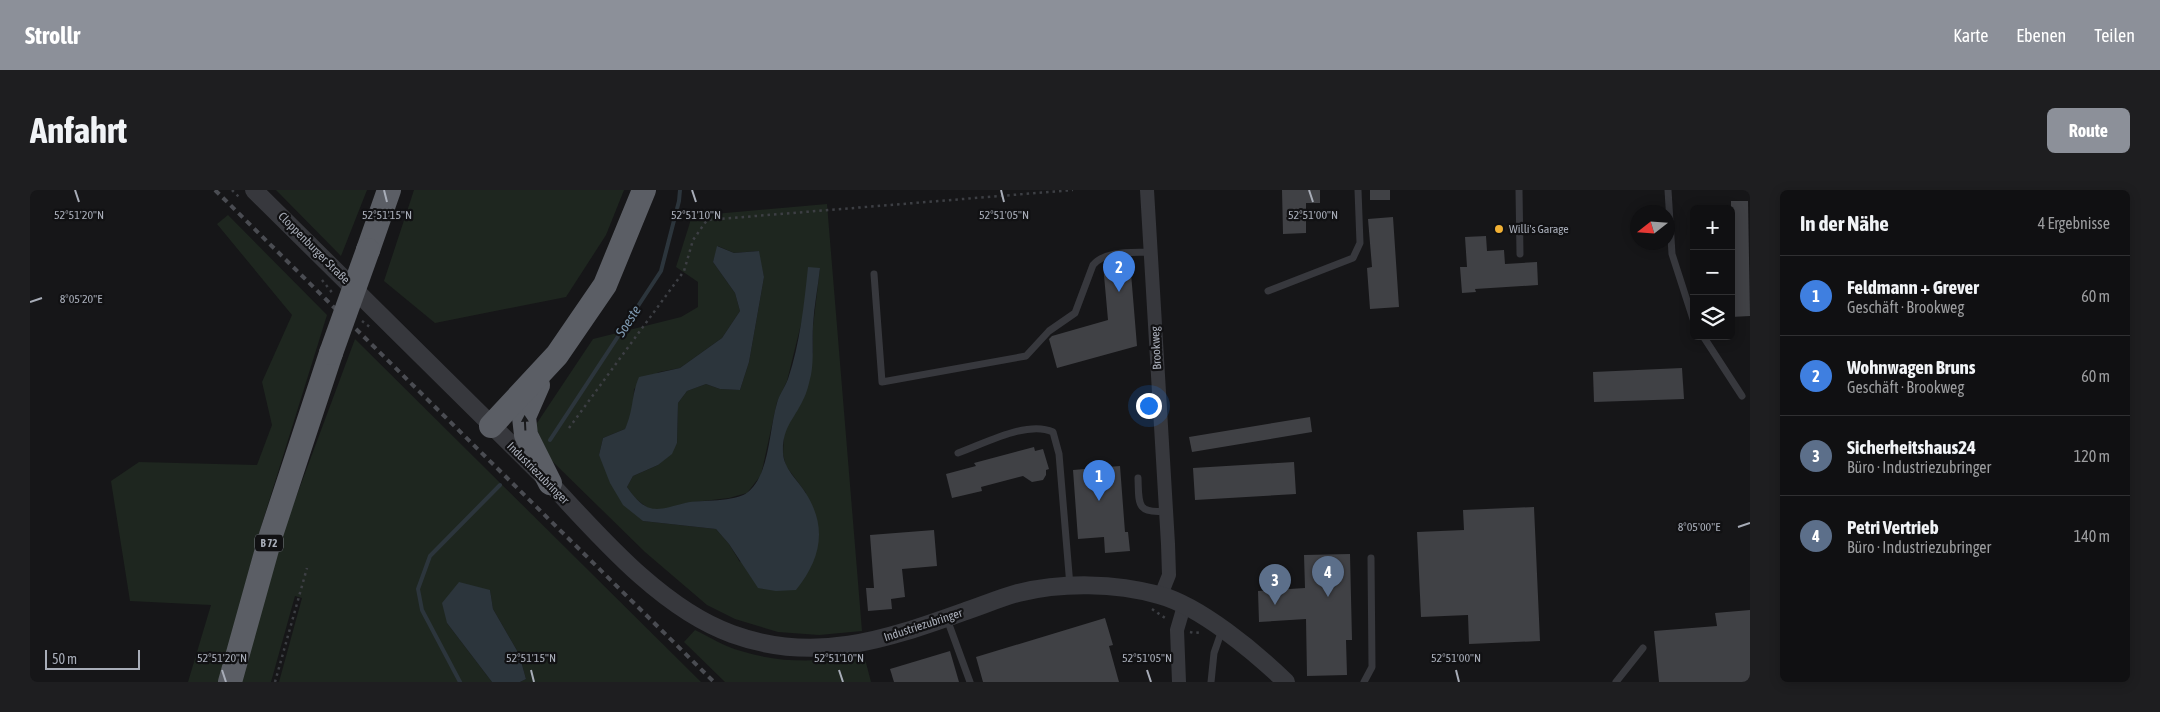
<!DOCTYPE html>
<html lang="de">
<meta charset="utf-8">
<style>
body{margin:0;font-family:"Asap Condensed",sans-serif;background:#1e1e20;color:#f1f3f6}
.controls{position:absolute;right:15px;top:15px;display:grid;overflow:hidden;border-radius:8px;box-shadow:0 2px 12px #0003}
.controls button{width:45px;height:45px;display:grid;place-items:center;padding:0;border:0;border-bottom:1px solid #303032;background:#101012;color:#f1f3f6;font:25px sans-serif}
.compass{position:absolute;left:1600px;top:15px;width:45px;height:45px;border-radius:50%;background:#101012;box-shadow:0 2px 12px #0003;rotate:253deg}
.scale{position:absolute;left:15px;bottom:12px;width:95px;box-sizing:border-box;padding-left:5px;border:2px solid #a8adb8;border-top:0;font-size:14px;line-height:18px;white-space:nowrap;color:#a8adb8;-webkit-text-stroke:4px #111113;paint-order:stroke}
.you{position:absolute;left:1118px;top:215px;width:18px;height:18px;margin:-12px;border:4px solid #fff;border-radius:50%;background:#1a73e8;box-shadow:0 0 0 8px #1a73e833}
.badge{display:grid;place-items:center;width:32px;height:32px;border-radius:50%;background:#8c9099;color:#fff;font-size:16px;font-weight:700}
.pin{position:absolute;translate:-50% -41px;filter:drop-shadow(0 1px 2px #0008)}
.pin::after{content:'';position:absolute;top:26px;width:18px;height:15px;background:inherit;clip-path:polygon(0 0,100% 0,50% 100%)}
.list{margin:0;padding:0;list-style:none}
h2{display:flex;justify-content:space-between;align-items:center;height:65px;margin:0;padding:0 20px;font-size:21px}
h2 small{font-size:16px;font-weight:400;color:#9c9d9f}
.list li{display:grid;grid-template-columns:32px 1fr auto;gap:15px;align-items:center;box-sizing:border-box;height:80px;padding:0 20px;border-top:1px solid #303032}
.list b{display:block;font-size:19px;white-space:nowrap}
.list p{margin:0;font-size:16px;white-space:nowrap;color:#9c9d9f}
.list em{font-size:16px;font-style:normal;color:#9c9d9f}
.icon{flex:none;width:28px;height:28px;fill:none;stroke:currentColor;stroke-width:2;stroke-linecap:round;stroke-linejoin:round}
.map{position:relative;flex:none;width:1720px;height:492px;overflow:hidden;border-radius:8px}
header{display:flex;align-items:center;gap:30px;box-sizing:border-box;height:70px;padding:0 25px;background:#8c9099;color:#fff}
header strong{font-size:24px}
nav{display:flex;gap:28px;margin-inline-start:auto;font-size:18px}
.intro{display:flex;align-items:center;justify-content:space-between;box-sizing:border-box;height:120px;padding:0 30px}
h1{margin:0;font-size:35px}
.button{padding:12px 22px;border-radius:8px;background:#8c9099;color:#fff;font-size:18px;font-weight:700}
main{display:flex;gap:30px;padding:0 30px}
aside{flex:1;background:#101012;border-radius:8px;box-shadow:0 2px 12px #0003}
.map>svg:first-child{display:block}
</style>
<header>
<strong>Strollr</strong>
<nav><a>Karte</a><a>Ebenen</a><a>Teilen</a></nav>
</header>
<div class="intro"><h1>Anfahrt</h1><a class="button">Route</a></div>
<main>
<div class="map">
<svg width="1720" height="492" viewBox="0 0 1720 492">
<rect width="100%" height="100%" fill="#161618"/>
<g fill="#1e261f" fill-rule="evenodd">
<path d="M246,0H337L311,66Z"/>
<path d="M384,0H594L576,45L536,107L405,133L354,91Z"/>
<path d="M797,14L832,441L789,445L748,442L705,429L677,415L615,362L521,270L505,236L563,149L651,127L668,117V92L646,77L662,26ZM688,56L704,63L728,61L734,87L719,172L710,200L690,199L676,194L657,201L648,213L647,253L628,275L603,286L597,297L605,308L619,319H641L656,313L699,308L717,303L731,285L747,212L757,191L774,122L790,78L783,136V162L754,243L753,264L756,276L776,303L710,372L699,354L686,339L613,331L569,265L573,248L595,239L603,222L604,199L629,182L650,178L692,148L710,121L705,103L683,72Z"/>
<path d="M198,25L297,125L231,337L189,492H158L181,415L100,411L81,291L109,272L227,275L242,235L232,192L262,125L187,34Z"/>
<path d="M325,149L671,492H490L496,489L489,464L463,419L460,400L417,433L462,492H249L272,408L265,406L241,492H210L252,345Z"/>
<path d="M665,440C680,447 695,457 711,461C752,474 792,472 834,465L841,492H695L654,452Z"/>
</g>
<g fill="#2c353c">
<path d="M687,56L704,63L729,61L734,87L719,172L710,200L690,199L676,194L657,201L648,213L647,253L642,264L628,275L603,286L597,297C617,325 625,321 655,313C672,309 704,313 718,302C740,284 739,239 747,213C749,205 755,197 758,189C770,153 774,115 778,77L790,78C788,97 784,116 783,135C782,152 784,168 781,185C779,193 777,203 773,210C763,231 752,238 753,263C754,279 767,289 775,302C798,337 791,369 766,400L746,401L728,398L699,354L686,339L613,331L593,315L580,293L569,265L573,248L595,239C604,219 601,206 609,187L650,178L692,148L710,121L705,103L683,72Z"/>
<path d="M429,392L460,400L463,419L489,464L496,489L490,492H462L417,433L412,413Z"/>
</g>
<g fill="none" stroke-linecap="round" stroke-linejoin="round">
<g stroke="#2c353c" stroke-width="4">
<path d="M520,250L631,81L649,11L650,0"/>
<path d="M430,492L392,420L388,399L400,366L470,295"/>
</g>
</g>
<g fill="#404145">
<path d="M1252,0H1290V13H1276V43L1253,44Z"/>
<rect x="1340" y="0" width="20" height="10"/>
<path d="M1701,11H1718L1720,126L1701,127Z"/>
<path d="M1363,27L1369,117L1340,119L1337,78L1342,77L1338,29Z"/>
<path d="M1456,46L1457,61L1474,60L1475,74L1507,72L1508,95L1445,99L1446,102L1432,103L1430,77H1437L1435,47Z"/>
<path d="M1100,71L1107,156L1027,178L1019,149L1022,146L1078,130L1073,74Z"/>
<path d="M1652,178L1654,209L1564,212L1563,182Z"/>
<path d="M1280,227L1282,242L1162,262L1159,247Z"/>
<path d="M1004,257L1005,261L1013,259L1019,279L1016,280V285L1013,290L1002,292L993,286L951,297L952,301L922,308L916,284L946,276L944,273Z"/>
<path d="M1264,272L1266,304L1165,310L1163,278Z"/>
<path d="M1090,276L1095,342H1098L1100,361L1075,363L1074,347L1048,349L1043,280Z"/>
<path d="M1504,317L1510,451L1439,454L1438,425L1391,427L1387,342L1434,340L1433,320Z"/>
<path d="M904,340L907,376L872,379L875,407L861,409L862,419L838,421L836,398H844L840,345Z"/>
<path d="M1320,364L1322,450H1316L1317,485L1277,486L1276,429L1229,432L1228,401L1275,398L1274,365Z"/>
<path d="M1720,420V492H1629L1624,441L1687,436L1685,423Z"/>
<path d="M1075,428L1083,455L1079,456L1089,492H953L946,467Z"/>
<path d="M920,461L929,492H864L860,479Z"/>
</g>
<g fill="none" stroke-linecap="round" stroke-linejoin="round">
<g stroke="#3d3f44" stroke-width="2.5" stroke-dasharray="2.5 4" stroke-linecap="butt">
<path d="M202,0L210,8"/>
<path d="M292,90L304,105"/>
<path d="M332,131L341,138"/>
<path d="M539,238L654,81L663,50L677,30L1043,0"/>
<path d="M1122,419L1138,430"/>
<path d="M1160,442L1164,443L1172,442"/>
<path d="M245,492L277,378"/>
</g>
<g stroke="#37383d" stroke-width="7">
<path d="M1489,0L1490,64"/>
<path d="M1638,0L1642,64L1664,132"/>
<path d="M844,84L852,192L996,166L1019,141L1045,123L1063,75C1076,60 1102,63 1120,62"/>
<path d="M1238,101L1323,68L1330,53L1328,0"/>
<path d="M1673,146L1712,206"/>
<path d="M928,263C954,254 997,230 1023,242L1029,264L1040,396"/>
<path d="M1108,288C1109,314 1106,324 1136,321"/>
<path d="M917,429L940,492"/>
<path d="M1181,492L1184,463L1192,440"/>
<path d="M1334,492L1342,477L1341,368"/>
<path d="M1586,492L1613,458"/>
</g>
<g stroke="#37383d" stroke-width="14">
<path d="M1117,0L1138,354L1139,385L1131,405"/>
<path d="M1149,492L1147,440L1154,416"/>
</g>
<path stroke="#37383d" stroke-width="18" d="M224,0L520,293C570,347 632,419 702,444C784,474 855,450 933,422C951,416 970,408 988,403C1033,392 1085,393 1129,405C1170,416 1225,462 1256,492"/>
<g stroke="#5b5e65" stroke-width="24">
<path d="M338,60L359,0"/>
<path d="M508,195L494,227L496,245L520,293"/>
<path d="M461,236L527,165L575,95L614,0"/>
<path d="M200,492L241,345L301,163"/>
</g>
<path stroke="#4a4c52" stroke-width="4" stroke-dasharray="6 5" stroke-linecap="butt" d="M185,0L684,492"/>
<path stroke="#5b5e65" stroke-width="24" d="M301,163L338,60"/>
</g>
<defs><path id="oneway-solid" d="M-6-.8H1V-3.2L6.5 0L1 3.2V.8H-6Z" transform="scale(1.25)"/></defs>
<use fill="#18191b" href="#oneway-solid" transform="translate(495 233) rotate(-93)"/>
<path fill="none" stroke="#a8adb8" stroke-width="2" d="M45,0L49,12M354,0L357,12M662,0L666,12M971,0L974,12M1279,0L1283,12M0,112L12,108M1708,337L1720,333M192,480L196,492M501,480L504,492M809,480L813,492M1117,480L1121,492M1426,480L1429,492"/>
<circle fill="#f2b134" stroke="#111113" stroke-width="2" cx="1469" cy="39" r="5"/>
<g text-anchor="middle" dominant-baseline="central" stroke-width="4.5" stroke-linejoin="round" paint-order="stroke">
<rect fill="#111113" stroke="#7b7e86" stroke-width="1" x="225" y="344.5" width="28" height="17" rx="4"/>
<g font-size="11" font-weight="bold" fill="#a8adb8">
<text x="239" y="353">B 72</text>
</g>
<g font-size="12" fill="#a8adb8" stroke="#111113" text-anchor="start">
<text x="1479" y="39">Willi's Garage</text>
</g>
<g font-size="12" fill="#a8adb8" stroke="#111113">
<text transform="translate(284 58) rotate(45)">Cloppenburger Straße</text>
<text transform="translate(1126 158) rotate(-93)">Brookweg</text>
<text transform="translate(508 283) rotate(45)">Industriezubringer</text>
<text transform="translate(893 435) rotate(-18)">Industriezubringer</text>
</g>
<g font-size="14" font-style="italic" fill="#7f9bb3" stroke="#111113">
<text transform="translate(598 131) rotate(-57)">Soeste</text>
</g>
</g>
<g font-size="12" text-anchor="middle" fill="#a8adb8" stroke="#111113" stroke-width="4.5" stroke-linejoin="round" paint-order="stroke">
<text x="666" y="29">52°51'10"N</text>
<text x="1283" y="29">52°51'00"N</text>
<text x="49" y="29">52°51'20"N</text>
<text x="357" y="29">52°51'15"N</text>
<text x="974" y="29">52°51'05"N</text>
<text x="51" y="113">8°05'20"E</text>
<text x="1669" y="341">8°05'00"E</text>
<text x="192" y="472">52°51'20"N</text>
<text x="501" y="472">52°51'15"N</text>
<text x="809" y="472">52°51'10"N</text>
<text x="1117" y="472">52°51'05"N</text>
<text x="1426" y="472">52°51'00"N</text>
</g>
</svg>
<div class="controls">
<button>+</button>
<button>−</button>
<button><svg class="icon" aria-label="layers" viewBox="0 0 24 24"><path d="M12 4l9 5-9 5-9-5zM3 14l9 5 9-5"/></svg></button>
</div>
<svg class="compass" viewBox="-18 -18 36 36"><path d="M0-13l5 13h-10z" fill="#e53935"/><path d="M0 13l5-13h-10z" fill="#9c9d9f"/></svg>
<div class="scale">50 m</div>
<div class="you"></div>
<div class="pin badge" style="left:1069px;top:311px;background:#3f7fe0">1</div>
<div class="pin badge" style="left:1089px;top:102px;background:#3f7fe0">2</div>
<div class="pin badge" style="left:1245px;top:415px;background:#5c6f8a">3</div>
<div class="pin badge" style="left:1298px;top:407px;background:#5c6f8a">4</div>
</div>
<aside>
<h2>In der Nähe<small>4 Ergebnisse</small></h2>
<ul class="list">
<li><span class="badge" style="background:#3f7fe0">1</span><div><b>Feldmann + Grever</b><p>Geschäft · Brookweg</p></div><em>60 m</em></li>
<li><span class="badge" style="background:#3f7fe0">2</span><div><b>Wohnwagen Bruns</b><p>Geschäft · Brookweg</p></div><em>60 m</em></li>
<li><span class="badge" style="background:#5c6f8a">3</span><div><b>Sicherheitshaus24</b><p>Büro · Industriezubringer</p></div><em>120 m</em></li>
<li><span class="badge" style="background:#5c6f8a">4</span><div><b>Petri Vertrieb</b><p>Büro · Industriezubringer</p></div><em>140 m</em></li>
</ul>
</aside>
</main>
